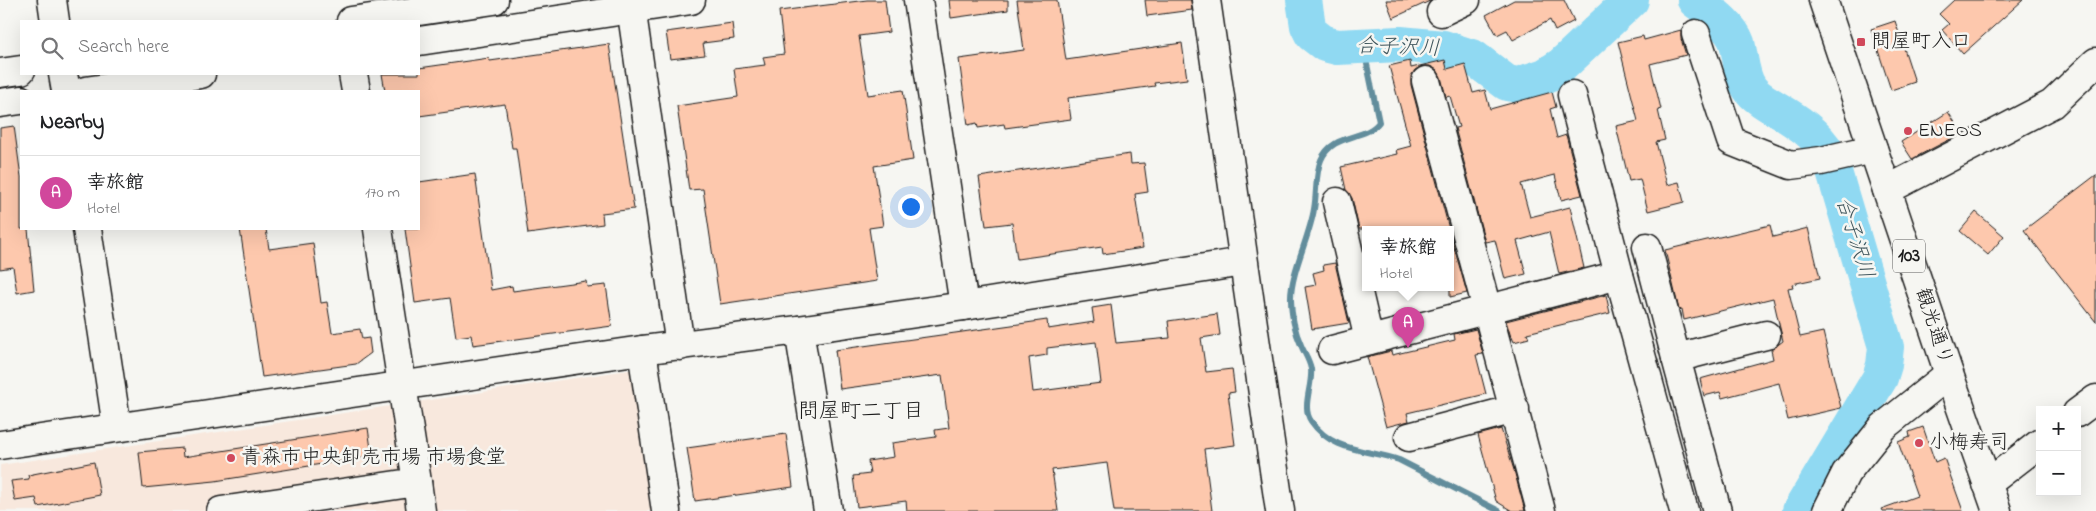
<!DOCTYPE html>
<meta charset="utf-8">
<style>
body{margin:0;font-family:"Indie Flower","Klee One",sans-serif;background:#f6f6f6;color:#202124}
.controls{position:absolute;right:15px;bottom:15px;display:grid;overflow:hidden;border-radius:0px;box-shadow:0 5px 20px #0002}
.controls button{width:45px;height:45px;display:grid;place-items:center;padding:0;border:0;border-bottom:1px solid #e0e0e0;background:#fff;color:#202124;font:25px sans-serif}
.you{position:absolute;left:910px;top:206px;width:18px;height:18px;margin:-12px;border:4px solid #fff;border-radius:50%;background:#1a73e8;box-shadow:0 0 0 8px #1a73e833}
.badge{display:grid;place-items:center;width:32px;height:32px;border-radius:50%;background:#d1495b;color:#fff;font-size:16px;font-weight:700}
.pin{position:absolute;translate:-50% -41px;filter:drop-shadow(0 1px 2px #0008)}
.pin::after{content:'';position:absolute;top:26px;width:18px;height:15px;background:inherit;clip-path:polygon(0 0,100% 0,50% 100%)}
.popup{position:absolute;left:1362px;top:226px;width:92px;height:65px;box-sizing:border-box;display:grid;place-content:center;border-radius:0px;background:#fff;filter:drop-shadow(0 1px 4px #0005);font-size:16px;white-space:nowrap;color:#757577}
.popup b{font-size:19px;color:#202124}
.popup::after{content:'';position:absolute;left:50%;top:100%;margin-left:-10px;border:10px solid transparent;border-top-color:#fff}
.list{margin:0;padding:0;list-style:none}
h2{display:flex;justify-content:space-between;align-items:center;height:65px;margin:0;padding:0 20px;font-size:21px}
h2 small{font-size:16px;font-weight:400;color:#757577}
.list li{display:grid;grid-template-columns:32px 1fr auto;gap:15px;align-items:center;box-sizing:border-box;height:75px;padding:0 20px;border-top:1px solid #e0e0e0}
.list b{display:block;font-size:19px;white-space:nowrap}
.list p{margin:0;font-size:16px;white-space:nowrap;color:#757577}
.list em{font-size:16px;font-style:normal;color:#757577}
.icon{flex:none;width:28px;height:28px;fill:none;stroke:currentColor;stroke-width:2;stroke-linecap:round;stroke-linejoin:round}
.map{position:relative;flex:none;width:2096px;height:511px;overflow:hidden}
.search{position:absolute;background:#fff;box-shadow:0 5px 20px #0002;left:20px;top:20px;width:400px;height:55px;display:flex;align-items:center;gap:12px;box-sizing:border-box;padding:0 18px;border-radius:0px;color:#757577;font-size:19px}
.panel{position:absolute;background:#fff;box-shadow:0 5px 20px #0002;left:20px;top:90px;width:400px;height:140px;border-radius:0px}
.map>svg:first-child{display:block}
</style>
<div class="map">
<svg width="2096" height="511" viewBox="0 0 2096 511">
<rect width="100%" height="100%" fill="#f6f6f2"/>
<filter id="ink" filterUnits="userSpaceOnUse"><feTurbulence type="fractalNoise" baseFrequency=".02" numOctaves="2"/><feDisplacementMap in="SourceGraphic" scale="10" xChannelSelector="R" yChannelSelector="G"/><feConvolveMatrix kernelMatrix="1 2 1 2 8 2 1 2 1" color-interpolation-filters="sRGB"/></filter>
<g filter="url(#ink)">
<path fill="#f8e8dd" d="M635,369L657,511H0V465Z"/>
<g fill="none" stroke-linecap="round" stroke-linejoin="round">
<path stroke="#628d9c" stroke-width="6" d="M1363,45L1379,122C1365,141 1333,132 1321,160C1315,174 1317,193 1314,209C1310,236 1290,274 1291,300C1291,314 1295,332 1301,345C1304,353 1309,359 1311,369C1313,385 1301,407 1311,421C1333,453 1367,449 1399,460L1499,511"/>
<g stroke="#90d9f2" stroke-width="36">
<path d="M1304,0L1308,26L1312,34L1325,44L1337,47L1400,44L1443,48L1474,58L1507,83L1518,85L1545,76L1562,65L1631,0"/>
<path d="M1695,0C1709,11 1731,25 1737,43C1741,58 1741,78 1751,90C1758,99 1766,102 1775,108C1797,121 1816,133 1829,155L1886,347L1884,365L1880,378L1800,511"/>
</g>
</g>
<g fill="#fdc8ad" stroke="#1c1c1c" fill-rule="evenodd">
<path d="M867,0H885L889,32L859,36L868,95L903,90L913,160L874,166L883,226L869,228L877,281L720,304L703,189L689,190L677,106L738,97L734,69L765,65L763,57L784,54L779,11Z"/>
<path d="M949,0H1008V10L951,18Z"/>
<path d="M1017,0H1057L1066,60L1182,43L1187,79L1154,83L1155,86L1068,98L1071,119L1005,128L1004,124L978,128L977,123L968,125L959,59L1024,50Z"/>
<path d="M1145,0H1191L1192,10L1147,16Z"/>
<path d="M1386,0H1432L1393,18Z"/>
<path d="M1514,0H1564L1574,21L1555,31L1550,20L1513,40L1507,30L1497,35L1486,15Z"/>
<path d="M1954,0H2023L1963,54L1942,30L1949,24L1939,14Z"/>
<path d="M1895,21L1915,82L1891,90L1871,29Z"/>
<path d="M732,23L734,39L703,43L705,55L670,59L666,32Z"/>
<path d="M1681,30V39L1686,55L1650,64L1661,109L1658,110L1665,140L1656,142L1667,185L1679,182L1684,202L1648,211L1640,179L1629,181L1616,126L1638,121L1618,42L1643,36L1644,40Z"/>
<path d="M609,44L634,209L602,213L603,224L528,234L516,148H512L505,104L419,116V91H385L382,74H419V68L489,58L490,61Z"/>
<path d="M1445,60L1447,69L1465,64L1473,93L1485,90L1490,109L1552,92L1556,107L1550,109L1557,138L1566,135L1582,195L1561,200L1555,175L1521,184L1530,217L1570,207L1584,268L1559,274L1549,232L1517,241L1526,274L1505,279L1495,240L1485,242L1455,128L1459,127L1450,96L1446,97L1441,77L1437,70L1430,66H1422L1415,70L1411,76V85L1449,229H1359L1352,198L1346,190L1341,167L1397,154L1396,150L1411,146L1389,66L1410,61L1411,68Z"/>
<path d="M1948,112L1962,133L1912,159L1901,142Z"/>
<path d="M14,126L21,177V229H28L34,290L17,293L13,267L0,269V128Z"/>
<path d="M1130,154L1131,164L1144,163L1148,192L1135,194L1143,248L1103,254L1102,247L1017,259L1012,223L986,226L979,177Z"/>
<path d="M475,174L491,290L512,286L513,291L586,281L587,287L606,285L612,326L473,345L471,335L456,337L450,298L415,303L405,229H419V182Z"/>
<path d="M2096,175V322L2024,230Z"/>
<path d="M1976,212L2004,236L1988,255L1960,231Z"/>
<path d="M1770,225L1773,237L1808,228L1820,278L1792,284L1793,287L1788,288L1800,337L1823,332L1841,408L1788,420L1779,383L1722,398L1720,392L1704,396L1700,379L1773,359L1771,350L1783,341L1773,298L1684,320L1682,309L1679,310L1665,250Z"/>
<path d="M240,229H266L269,249L313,243L321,303L327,302L332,333L360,329L362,339L369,338L371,353L356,364L262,377Z"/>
<path d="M1450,233L1467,293L1450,297Z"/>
<path d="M1335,263L1349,323L1312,329L1305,287L1316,285L1313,273L1324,270L1323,265Z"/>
<path d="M1606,295L1610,313L1527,333L1529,338L1514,342L1512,337H1511L1506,321Z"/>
<path d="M1111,305L1116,343L1170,338L1168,321L1217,314L1220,335L1201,338L1206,372L1232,369L1235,392L1228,393L1235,445L1204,449L1212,511H1114L1107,463L1052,470L1058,511H907L906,501L857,507L853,476L870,474L868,461L894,457L892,443L936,437L935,430L949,428L942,375L840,389L835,350L1047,320L1048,329L1094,322L1092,308ZM1096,342L1101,383L1033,392L1029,358L1047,355V348Z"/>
<path d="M1476,329L1483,354L1476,355L1486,394L1407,413L1409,421L1386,427L1367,357L1391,351L1392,355L1455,340L1454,334Z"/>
<path d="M1923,427L1935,462L1944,458L1963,511H1882L1881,509L1917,496L1898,442L1910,437L1909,432Z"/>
<path d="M368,428L372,456L215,481L143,488L139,452L182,448L183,457Z"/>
<path d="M1501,429L1514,470L1525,511H1512L1496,501L1478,435Z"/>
<path d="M786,434L793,487L695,501L687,448Z"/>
<path d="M94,462L100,495L38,507L36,498L15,501L11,481L29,479L28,475Z"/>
</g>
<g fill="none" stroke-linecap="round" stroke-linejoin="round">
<defs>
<g id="minor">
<path d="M52,0L55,21"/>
<path d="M630,0L680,346"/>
<path d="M918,0L964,306"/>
<path d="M1206,0L1280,511"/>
<path d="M1441,12L1466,0"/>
<path d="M351,21L494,0"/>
<path d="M1696,34L1731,141L1791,165L1821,161L1873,149"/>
<path d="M419,41L691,0"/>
<path d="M0,73L21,70"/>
<path d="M63,74L66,91"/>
<path d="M353,74L356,91"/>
<path d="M1426,81L1541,511"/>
<path d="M85,91L201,74"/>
<path d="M1572,95L1619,275L1684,511"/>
<path d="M0,103L21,100"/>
<path d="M1887,190L2052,104L2096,62"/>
<path d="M1337,202L1369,340"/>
<path d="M87,229L117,427"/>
<path d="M1647,247L1676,358"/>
<path d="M799,330L828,511"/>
<path d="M642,350L666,511"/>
<path d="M1332,350L1619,275"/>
<path d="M2077,413L2096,399"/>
<path d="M1409,437L1515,409"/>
<path d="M0,445L642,350L799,330L964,306L1243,262"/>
<path d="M417,482L421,511"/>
<path d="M1987,484L2040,443"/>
<path d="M221,511L417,482L378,229"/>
<path d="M1717,511L1676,358L1766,335"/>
<path d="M1827,511L1846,473L1883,427L1949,374"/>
</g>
<path id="highway" d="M1823,0L1949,374L1997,511"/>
</defs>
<use href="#minor" stroke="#1c1c1c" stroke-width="31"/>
<use href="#highway" stroke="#1c1c1c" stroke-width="31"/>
<use href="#minor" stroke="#f6f6f2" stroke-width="28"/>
<use href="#highway" stroke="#f6f6f2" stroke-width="28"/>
</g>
</g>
<g fill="#d1495b" stroke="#f6f6f2" stroke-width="2">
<rect x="1856" y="37" width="10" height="10" rx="2.5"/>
<circle cx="1908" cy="131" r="5"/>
<circle cx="1919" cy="443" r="5"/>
<circle cx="231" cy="458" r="5"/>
</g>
<g text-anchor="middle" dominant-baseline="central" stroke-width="5" stroke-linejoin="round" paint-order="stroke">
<rect fill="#f6f6f2" stroke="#5d5d5c" stroke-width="1" x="1893" y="239.5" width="32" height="33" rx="4"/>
<g font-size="19" font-weight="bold" fill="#1c1c1c">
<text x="1909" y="256">103</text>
</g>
<g font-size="20" fill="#1c1c1c" stroke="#f6f6f2" text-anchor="start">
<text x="1871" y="42">問屋町入口</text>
<text x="1918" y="131">ENEOS</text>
<text x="1929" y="443">小梅寿司</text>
<text x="241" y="458">青森市中央卸売市場 市場食堂</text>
</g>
<g font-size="20" fill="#1c1c1c" stroke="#f6f6f2">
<text transform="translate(1933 327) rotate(72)">観光通り</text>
</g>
<g font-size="21" font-style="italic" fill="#3f555c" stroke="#f6f6f2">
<text transform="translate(1398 48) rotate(2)">合子沢川</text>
<text transform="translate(1854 238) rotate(73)">合子沢川</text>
</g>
<g font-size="21" fill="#1c1c1c" stroke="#f6f6f2">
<text x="861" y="412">問屋町二丁目</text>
</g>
</g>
</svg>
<div class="controls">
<button>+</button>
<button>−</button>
</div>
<div class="you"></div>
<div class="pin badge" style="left:1408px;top:348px;background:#d1479c">A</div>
<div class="popup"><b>幸旅館</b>Hotel</div>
<div class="search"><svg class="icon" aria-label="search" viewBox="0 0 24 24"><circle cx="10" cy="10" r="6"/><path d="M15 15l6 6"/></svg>Search here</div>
<section class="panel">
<h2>Nearby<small></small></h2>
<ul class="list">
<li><span class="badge" style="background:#d1479c">A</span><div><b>幸旅館</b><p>Hotel</p></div><em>170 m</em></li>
</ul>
</section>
</div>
